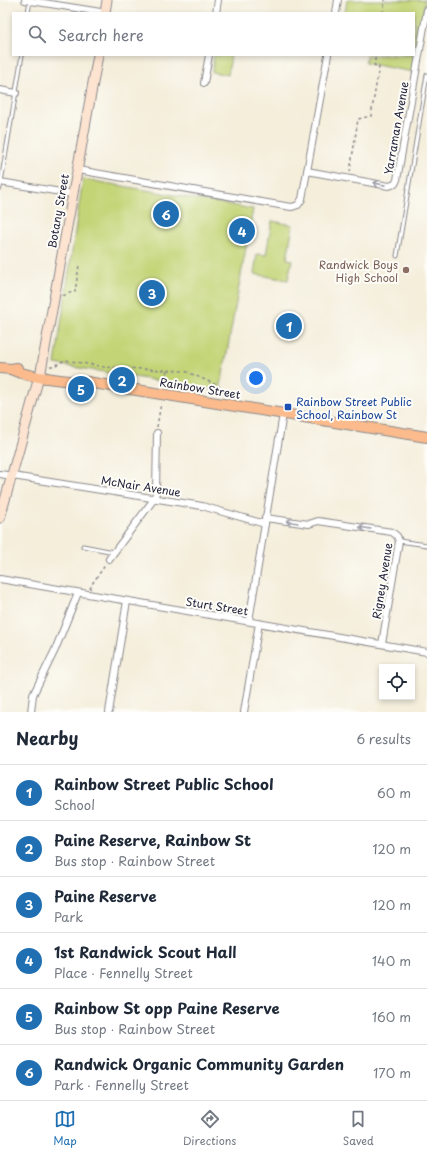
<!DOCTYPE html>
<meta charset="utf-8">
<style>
body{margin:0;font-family:"Playpen Sans",sans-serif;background:#f2f2f3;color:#1f2937}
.controls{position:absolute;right:12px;bottom:12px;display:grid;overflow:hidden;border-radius:0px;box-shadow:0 2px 6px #0003}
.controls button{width:36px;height:36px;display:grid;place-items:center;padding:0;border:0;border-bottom:1px solid #e0e1e3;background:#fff;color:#1f2937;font:20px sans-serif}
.you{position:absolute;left:256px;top:378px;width:14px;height:14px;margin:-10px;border:3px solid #fff;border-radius:50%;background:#1a73e8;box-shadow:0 0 0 6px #1a73e833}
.badge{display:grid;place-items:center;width:26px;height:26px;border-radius:50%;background:#1f6fb2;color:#fff;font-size:13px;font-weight:700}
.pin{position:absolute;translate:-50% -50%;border:2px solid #fff;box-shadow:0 1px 4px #0006}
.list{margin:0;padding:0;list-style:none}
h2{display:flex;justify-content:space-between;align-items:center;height:52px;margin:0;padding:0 16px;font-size:17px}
h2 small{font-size:13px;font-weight:400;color:#747a83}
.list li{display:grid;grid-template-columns:26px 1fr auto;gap:12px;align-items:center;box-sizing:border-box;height:56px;padding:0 16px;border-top:1px solid #e0e1e3}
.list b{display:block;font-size:15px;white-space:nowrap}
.list p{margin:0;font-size:13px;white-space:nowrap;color:#747a83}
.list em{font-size:13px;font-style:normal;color:#747a83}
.icon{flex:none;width:22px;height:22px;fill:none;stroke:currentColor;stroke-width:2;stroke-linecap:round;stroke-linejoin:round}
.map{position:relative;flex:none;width:427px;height:712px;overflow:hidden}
.search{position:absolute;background:#fff;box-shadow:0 2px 6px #0003;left:12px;right:12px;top:12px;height:44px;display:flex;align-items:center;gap:10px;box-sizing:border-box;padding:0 14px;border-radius:0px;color:#747a83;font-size:15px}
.sheet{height:388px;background:#fff}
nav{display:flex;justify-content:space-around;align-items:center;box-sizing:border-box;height:56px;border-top:1px solid #e0e1e3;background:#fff;font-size:11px;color:#747a83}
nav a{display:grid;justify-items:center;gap:2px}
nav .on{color:#1f6fb2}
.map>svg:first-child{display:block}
</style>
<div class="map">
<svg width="427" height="712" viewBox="0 0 427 712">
<rect width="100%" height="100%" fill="#fdfcf7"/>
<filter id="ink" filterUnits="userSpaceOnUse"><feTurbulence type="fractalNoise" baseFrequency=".025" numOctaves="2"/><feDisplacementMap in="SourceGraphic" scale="8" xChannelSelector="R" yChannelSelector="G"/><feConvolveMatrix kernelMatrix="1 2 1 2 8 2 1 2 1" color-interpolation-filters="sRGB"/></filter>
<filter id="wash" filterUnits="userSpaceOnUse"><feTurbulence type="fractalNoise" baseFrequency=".012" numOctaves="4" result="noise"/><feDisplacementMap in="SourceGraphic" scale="16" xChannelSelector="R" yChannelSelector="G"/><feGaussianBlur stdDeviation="0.9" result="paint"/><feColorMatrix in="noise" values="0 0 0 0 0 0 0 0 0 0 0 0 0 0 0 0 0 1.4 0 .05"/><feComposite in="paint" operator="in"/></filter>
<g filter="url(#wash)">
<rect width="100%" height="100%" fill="#f4eedb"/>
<g fill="#c3d476" stroke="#727b58">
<path d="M347,0H425L413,72L365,63L367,55H414V13H345Z"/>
<path d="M214,55H231L228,75L212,72Z"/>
<path d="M83,179L253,209L220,391L55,364Z"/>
<path d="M272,221L293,225L287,259L292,260L288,280L254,274L257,254L266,255Z"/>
</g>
</g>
<g filter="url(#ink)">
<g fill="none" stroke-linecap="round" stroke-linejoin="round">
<defs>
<g id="lane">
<path d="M28,13L30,0"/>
<path d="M0,188L22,55"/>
<path d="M397,256L427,75"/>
<path d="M399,541L427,545"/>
<path d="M83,546L114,552"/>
</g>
<g id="street">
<path d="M25,0L107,13"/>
<path d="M216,13L218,0"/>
<path d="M336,13L338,0"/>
<path d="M204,83L209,55"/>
<path d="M0,90L16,93"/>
<path d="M78,170L285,206L292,207L298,205L302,199L328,55"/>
<path d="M307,171L389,186L395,184L397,180L427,10"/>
<path d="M0,182L73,194"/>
<path d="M0,474L202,506L265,524"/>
<path d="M265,518L309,524L318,521L392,532L397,536L399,541L382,644"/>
<path d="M109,559L154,499L156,493L157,433"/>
<path d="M0,579L427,652"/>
<path d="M249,621L283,414"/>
<path d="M31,712L33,695L55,650L78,593"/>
<path d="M109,712L127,601"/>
<path d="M244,712L259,623"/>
</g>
<g id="secondary">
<path d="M105,13L107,0"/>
<path d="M41,371L98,55"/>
<path d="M0,518L39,377"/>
</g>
<g id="primary">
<path d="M0,368L11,369L17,368"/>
<path d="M11,369C20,374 29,375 39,377C55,379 71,382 87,382L427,437"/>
</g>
</defs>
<use href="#lane" stroke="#8b888b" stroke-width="5"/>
<use href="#street" stroke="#8b888b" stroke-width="8"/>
<use href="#secondary" stroke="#8b888b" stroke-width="11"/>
<use href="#primary" stroke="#8b888b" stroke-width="12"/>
<g stroke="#8b888b" stroke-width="1.5" stroke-dasharray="3 3" stroke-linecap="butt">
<path d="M383,13L385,0"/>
<path d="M350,172L358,119L371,116L379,67L374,65L376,55"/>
<path d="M63,296L69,293L75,292L79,265"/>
<path d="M50,366H54L65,360L104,367L185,371L219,386L220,393"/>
<path d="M164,385L167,370"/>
<path d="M157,427L161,403"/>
<path d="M90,589L92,584L106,564"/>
</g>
<use href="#lane" stroke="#fff" stroke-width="3"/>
<use href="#street" stroke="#fff" stroke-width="6"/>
<use href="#secondary" stroke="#fde4d1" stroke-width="9"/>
<use href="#primary" stroke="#fbbb8c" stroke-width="10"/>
</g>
<defs><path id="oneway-shaft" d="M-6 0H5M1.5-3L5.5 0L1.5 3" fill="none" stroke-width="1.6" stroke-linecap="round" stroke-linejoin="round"/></defs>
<g stroke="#9c9ca7">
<use href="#oneway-shaft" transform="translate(379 184) rotate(-169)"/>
<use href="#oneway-shaft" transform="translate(292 522) rotate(-171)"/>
<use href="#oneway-shaft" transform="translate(365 528) rotate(-171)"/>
</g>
</g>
<circle fill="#8d6e63" stroke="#fdfcf7" stroke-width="1.5" cx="406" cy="270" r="4"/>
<rect fill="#1a4fb4" stroke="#fdfcf7" stroke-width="1.5" x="284" y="403" width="8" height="8" rx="2"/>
<g text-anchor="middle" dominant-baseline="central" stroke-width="4" stroke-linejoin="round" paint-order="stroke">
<g font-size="11" fill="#22223b" stroke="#fdfcf7">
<text transform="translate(396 128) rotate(-80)">Yarraman Avenue</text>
<text transform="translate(58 211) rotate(-80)">Botany Street</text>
<text transform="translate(200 388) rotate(9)">Rainbow Street</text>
<text transform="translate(141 486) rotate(9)">McNair Avenue</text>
<text transform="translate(382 581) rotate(-81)">Rigney Avenue</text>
<text transform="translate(217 606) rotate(9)">Sturt Street</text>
</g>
<g font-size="11" fill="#785e54" stroke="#fdfcf7" text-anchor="end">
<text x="398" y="264">Randwick Boys<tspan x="398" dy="13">High School</tspan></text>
</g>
<g font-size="11" fill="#164399" stroke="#fdfcf7" text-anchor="start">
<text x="296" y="401">Rainbow Street Public<tspan x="296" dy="13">School, Rainbow St</tspan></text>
</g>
</g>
</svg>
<div class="controls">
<button><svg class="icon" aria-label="locate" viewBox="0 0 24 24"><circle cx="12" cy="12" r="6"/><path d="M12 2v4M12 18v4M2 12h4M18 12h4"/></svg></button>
</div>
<div class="you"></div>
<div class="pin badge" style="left:289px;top:326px">1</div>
<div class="pin badge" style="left:122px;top:380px">2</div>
<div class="pin badge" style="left:152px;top:293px">3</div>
<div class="pin badge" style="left:242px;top:231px">4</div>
<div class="pin badge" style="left:81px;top:389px">5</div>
<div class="pin badge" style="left:166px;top:214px">6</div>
<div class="search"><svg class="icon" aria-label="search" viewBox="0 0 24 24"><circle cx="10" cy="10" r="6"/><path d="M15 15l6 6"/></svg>Search here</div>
</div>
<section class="sheet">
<h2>Nearby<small>6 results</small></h2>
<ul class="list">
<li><span class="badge">1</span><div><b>Rainbow Street Public School</b><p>School</p></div><em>60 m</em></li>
<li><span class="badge">2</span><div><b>Paine Reserve, Rainbow St</b><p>Bus stop · Rainbow Street</p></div><em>120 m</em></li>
<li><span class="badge">3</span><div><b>Paine Reserve</b><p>Park</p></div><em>120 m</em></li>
<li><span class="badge">4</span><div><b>1st Randwick Scout Hall</b><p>Place · Fennelly Street</p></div><em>140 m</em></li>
<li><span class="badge">5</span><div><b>Rainbow St opp Paine Reserve</b><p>Bus stop · Rainbow Street</p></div><em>160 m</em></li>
<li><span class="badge">6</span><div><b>Randwick Organic Community Garden</b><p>Park · Fennelly Street</p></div><em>170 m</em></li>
</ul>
</section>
<nav>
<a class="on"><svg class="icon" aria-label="map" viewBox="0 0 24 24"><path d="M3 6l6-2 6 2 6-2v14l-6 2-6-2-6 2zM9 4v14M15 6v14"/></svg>Map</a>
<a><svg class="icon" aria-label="directions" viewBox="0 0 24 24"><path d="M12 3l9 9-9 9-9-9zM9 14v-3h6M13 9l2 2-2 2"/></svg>Directions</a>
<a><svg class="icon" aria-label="saved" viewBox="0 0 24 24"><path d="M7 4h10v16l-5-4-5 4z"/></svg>Saved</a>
</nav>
